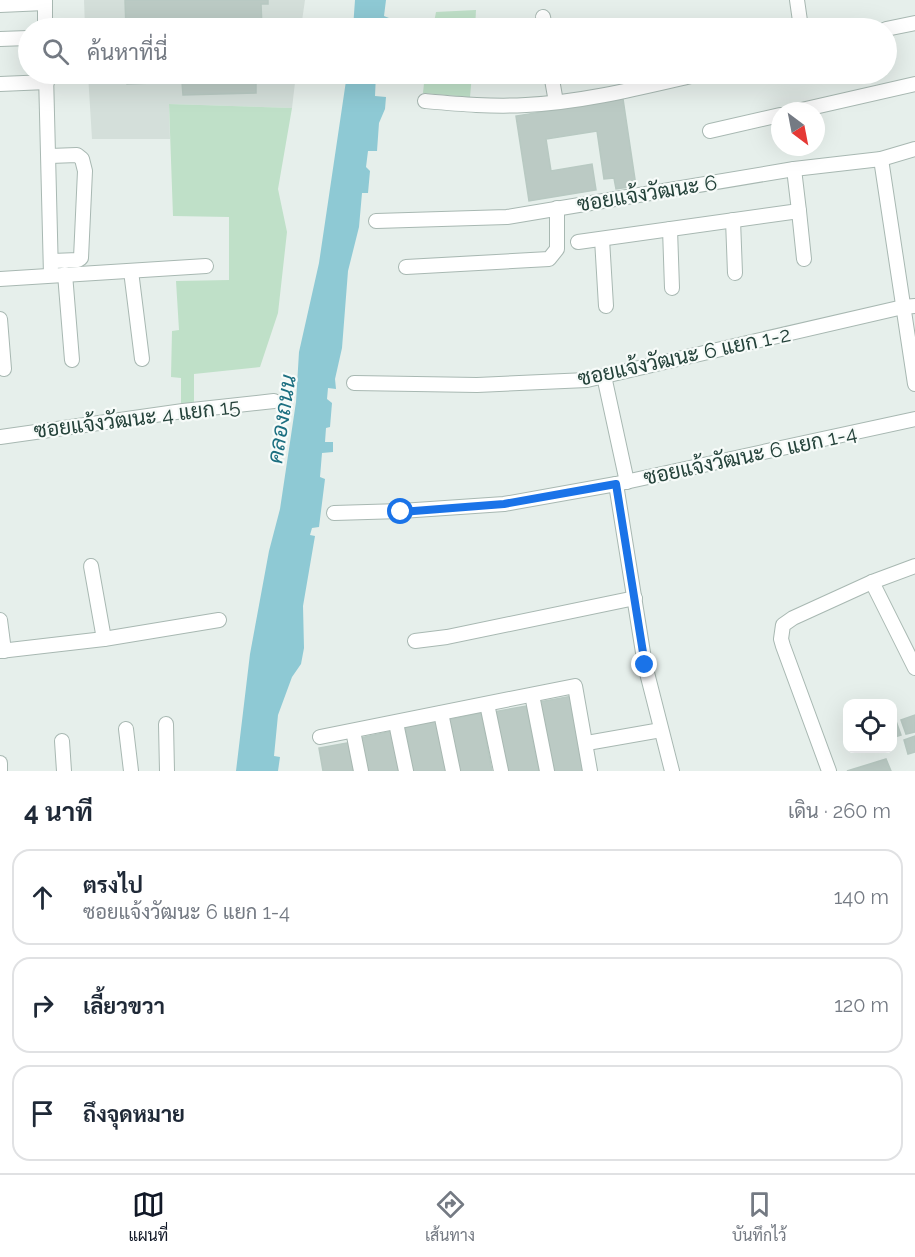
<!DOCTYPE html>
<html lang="th">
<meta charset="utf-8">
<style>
body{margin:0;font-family:Raleway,Sarabun,sans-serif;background:#f2f2f3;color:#1f2937}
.controls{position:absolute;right:18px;bottom:18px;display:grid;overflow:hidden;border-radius:12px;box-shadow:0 6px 24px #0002}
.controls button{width:54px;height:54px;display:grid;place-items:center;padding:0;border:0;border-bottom:2px solid #e0e1e3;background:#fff;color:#1f2937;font:30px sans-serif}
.compass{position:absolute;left:771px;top:102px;width:54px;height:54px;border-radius:50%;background:#fff;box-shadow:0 6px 24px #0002;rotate:148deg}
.stop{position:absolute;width:18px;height:18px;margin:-14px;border:4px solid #1a73e8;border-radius:50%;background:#fff}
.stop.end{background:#1a73e8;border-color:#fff;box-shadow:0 2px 6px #0008}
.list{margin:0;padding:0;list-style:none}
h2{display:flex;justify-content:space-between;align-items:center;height:78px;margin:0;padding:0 24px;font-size:26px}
h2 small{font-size:20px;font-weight:400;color:#747a83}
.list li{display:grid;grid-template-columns:39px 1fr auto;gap:18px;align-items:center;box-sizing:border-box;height:96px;margin:0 12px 12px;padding:0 12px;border:2px solid #e0e1e3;border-radius:18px}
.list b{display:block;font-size:22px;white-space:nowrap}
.list p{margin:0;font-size:20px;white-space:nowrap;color:#747a83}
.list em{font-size:20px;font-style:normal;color:#747a83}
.icon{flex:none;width:33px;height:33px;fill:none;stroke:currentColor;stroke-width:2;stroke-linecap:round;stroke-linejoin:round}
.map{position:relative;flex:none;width:915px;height:771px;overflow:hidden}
.search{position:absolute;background:#fff;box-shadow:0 6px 24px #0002;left:18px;right:18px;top:18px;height:66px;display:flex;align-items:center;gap:15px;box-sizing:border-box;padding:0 21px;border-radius:33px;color:#747a83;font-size:22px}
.sheet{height:402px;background:#fff}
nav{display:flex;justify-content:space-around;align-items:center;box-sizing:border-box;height:84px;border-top:2px solid #e0e1e3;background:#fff;font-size:16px;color:#747a83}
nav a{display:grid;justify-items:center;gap:3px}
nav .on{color:#111827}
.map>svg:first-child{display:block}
</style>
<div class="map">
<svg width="915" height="771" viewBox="0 0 915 771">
<rect width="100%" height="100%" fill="#e6efeb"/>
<g fill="#d4dfda">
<path d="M84,0H305L301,28H85Z"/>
<path d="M88,74H296L292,108L169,104L170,139H92Z"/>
</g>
<g fill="#bfe0c8">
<path d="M476,10L475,28H433L436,12Z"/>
<path d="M425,74H472L470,97L423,93Z"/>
<path d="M169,104L292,108L278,189L287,232L278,313L260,367L194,374V405L181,403V378L171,377L172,331L179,330L176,281L229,280V217L173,216Z"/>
</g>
<g fill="#8ec9d4">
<path d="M355,0H386L384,16L389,18V28H353Z"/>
<path d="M347,74H376L375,96L386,97L385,109L379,123L377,151H368L366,167L370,171L368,193H362L359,227L348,271L342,348L335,379L336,389L328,388L327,399L332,403L330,427L326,428L325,442H333V452L322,453L320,477L325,479L319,527L312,528L310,535L315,536L303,606L304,648L301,664L292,677L278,715L274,756L280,757L278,771H236L250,654L269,551L280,509L296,402L299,352L319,263Z"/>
</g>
<g fill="#bbcac4" stroke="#b8c9c2" stroke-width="1.5">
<path d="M125,0H268V4H261L262,28H126Z"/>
<path d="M127,74H256V93L183,95L182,82L127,84Z"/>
<path d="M623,99L636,186L616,189L614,178L604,179L597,131L546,139L551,171L592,164L596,190L529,201L516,116Z"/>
<path d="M572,696L587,771H552L539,702Z"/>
<path d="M526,706L539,771H505L493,712Z"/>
<path d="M481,713L492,771H458L448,720Z"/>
<path d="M915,715V732L906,734L901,720Z"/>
<path d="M438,720L448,771H413L405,726Z"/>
<path d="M896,721L901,735L892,738V722Z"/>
<path d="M393,731L401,771H366L360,738Z"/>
<path d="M915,736V752L908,754L904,740Z"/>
<path d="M352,742L358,771H323L319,748Z"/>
<path d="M886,759L891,771H847Z"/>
</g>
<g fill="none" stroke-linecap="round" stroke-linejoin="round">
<defs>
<g id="minor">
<path d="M45,0V28"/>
<path d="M797,0L801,28"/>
<path d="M0,5L45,3"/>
<path d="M543,17L545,28"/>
<path d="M886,29L915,23"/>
<path d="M0,39L28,38"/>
<path d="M46,74L51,275"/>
<path d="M551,74L556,102"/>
<path d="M0,84L47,82"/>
<path d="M425,101C459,104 492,107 526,105C585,102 643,87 700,74"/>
<path d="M797,111L915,84"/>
<path d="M710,131L780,115"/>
<path d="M50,156L77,155L82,159L85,171L81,258L78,260L52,261"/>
<path d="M881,159L915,384"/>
<path d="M799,211L804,259"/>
<path d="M733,220L735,273"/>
<path d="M376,221L507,217L794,169L881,159L915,149"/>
<path d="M670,229L672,288"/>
<path d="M602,239L606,306"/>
<path d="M578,242L799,211L794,169"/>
<path d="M406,267L549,259L557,249V208"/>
<path d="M131,271L142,359"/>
<path d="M65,274L72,360"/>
<path d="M0,279L206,266"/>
<path d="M0,319L4,369"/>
<path d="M604,376L627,482"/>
<path d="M354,383L477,385L587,380L903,307L915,306"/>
<path d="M0,437L183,411L274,401"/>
<path d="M616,484L645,665L672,771"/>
<path d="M334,513L401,511L504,504L616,484L915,419"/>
<path d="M91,566L104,639"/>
<path d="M872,582L915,668"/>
<path d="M0,620L4,651"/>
<path d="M415,641L447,637L635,598"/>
<path d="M0,651L104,639L219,620"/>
<path d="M532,695L547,771"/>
<path d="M487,704L501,771"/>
<path d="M441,713L453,771"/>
<path d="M396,723L406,771"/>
<path d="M166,724L167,771"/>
<path d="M126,729L131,771"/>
<path d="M353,731L361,771"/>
<path d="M320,737L575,686L590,771"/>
<path d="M62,741L64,771"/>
<path d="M587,743L661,730"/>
<path d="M0,763V771"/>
<path d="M829,771L783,646L781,639L783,625L793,618L872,582L915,566"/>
</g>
</defs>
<use href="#minor" stroke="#a8b8b2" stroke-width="16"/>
<use href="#minor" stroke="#fff" stroke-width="14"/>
</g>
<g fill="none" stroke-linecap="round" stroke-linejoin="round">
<path stroke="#1a73e8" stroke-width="8" d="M401,512L504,504L616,484L645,665"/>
</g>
<g text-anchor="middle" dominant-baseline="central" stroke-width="4.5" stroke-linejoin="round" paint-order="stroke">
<g font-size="21" fill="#24423a" stroke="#f7fbf9">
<text transform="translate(647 193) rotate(-9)">ซอยแจ้งวัฒนะ 6</text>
<text transform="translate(684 356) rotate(-12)">ซอยแจ้งวัฒนะ 6 แยก 1-2</text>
<text transform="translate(137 418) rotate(-7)">ซอยแจ้งวัฒนะ 4 แยก 15</text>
<text transform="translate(750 455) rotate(-12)">ซอยแจ้งวัฒนะ 6 แยก 1-4</text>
</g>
<g font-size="22" font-style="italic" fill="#1c6f80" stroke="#f7fbf9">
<text transform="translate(281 419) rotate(-81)">คลองถนน</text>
</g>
</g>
</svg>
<div class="controls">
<button><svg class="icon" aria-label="locate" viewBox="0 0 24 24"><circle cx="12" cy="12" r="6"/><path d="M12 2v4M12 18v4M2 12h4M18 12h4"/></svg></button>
</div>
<svg class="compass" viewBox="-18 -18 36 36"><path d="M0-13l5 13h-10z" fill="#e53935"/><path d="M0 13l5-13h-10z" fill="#747a83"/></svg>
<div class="stop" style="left:401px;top:512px"></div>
<div class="stop end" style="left:645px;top:665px"></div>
<div class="search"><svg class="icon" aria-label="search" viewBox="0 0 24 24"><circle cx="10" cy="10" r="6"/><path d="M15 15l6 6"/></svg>ค้นหาที่นี่</div>
</div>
<section class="sheet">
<h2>4 นาที<small>เดิน · 260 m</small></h2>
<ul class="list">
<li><svg class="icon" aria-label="ahead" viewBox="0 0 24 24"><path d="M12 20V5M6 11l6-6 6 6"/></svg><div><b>ตรงไป</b><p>ซอยแจ้งวัฒนะ 6 แยก 1-4</p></div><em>140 m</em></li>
<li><svg class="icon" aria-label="right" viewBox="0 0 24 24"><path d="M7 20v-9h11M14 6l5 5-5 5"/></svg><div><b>เลี้ยวขวา</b></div><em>120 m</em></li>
<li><svg class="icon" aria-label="arrive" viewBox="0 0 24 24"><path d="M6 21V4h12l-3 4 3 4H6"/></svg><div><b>ถึงจุดหมาย</b></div></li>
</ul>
</section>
<nav>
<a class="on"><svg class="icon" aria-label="map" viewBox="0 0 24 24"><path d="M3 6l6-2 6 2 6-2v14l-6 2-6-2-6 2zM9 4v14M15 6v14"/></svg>แผนที่</a>
<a><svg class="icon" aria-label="directions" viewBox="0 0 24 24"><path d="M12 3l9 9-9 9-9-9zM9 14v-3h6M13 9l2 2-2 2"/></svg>เส้นทาง</a>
<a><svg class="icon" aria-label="saved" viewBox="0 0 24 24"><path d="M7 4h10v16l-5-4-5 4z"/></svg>บันทึกไว้</a>
</nav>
